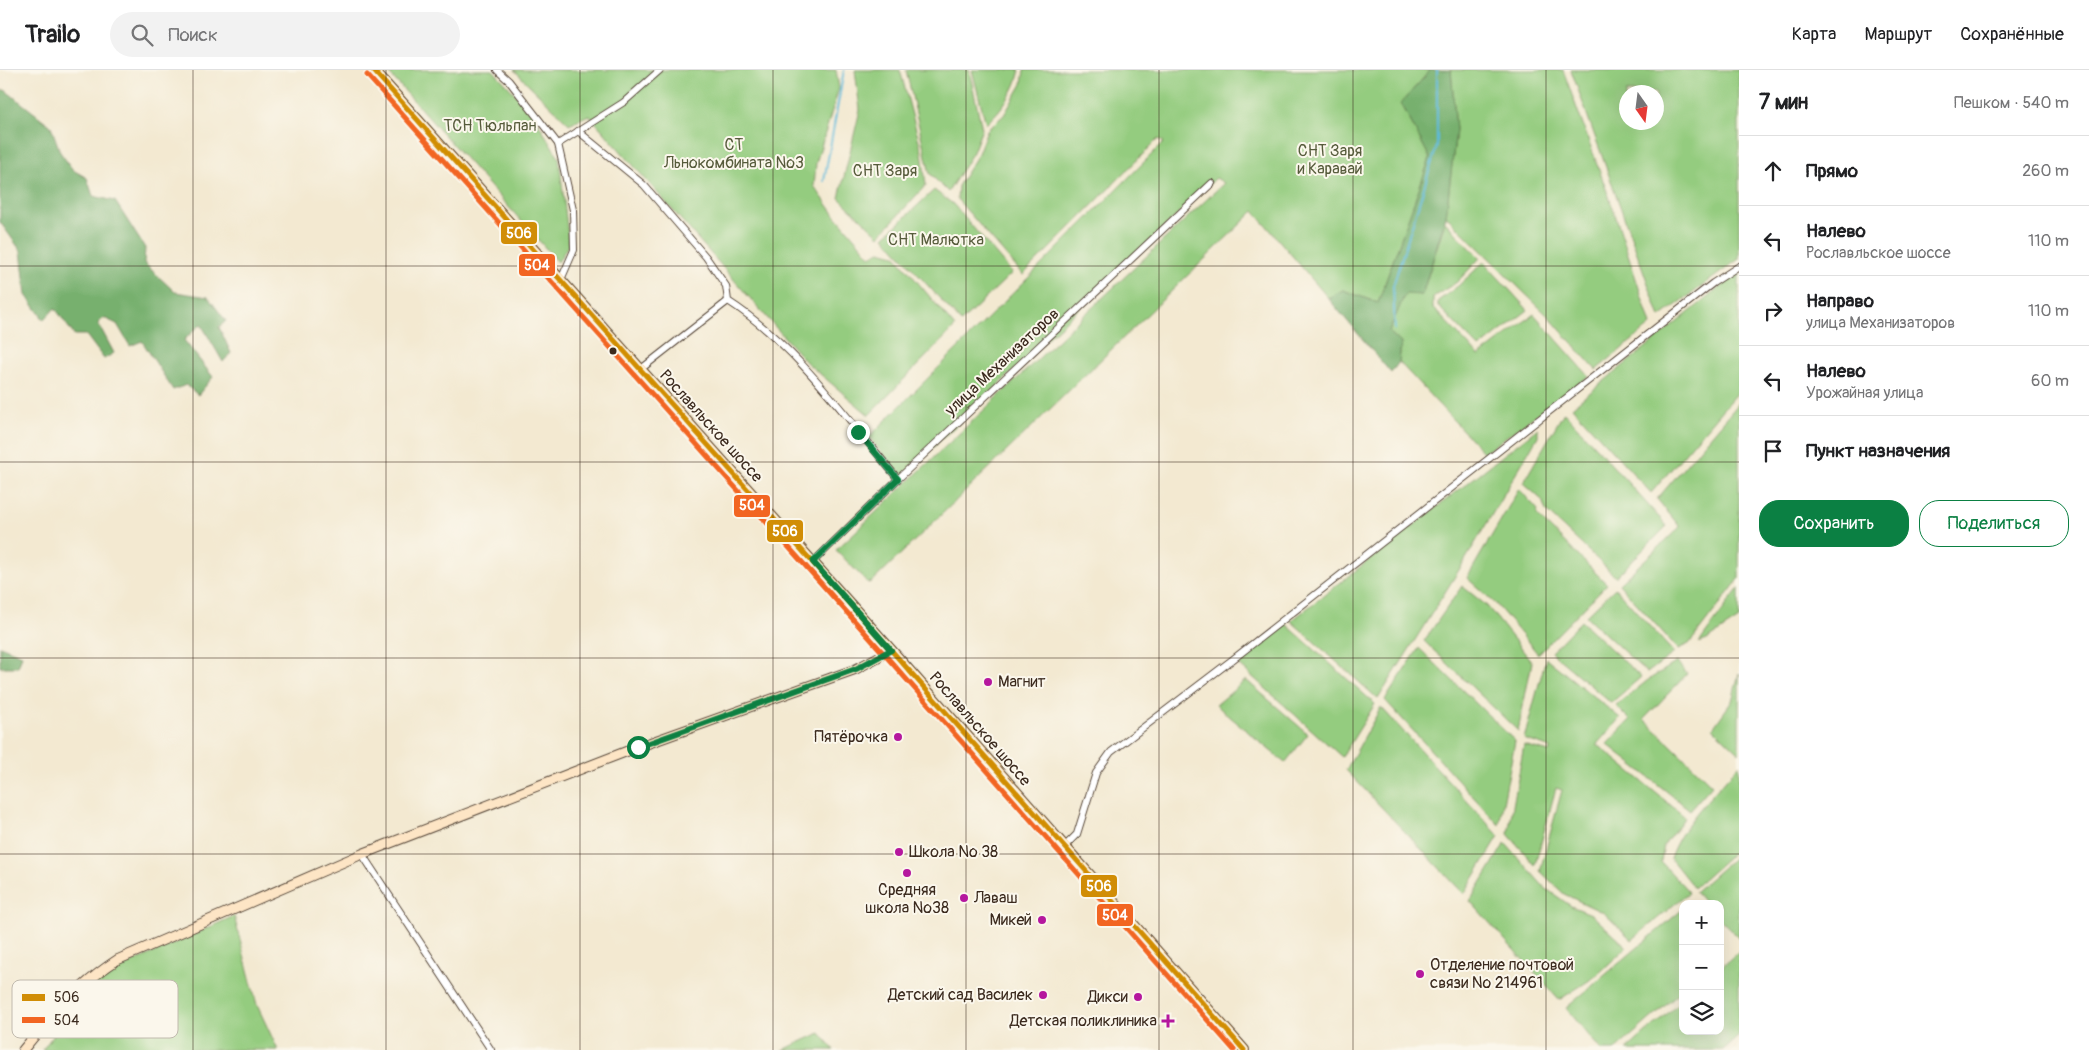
<!DOCTYPE html>
<html lang="ru">
<meta charset="utf-8">
<style>
body{margin:0;font-family:Pangolin,sans-serif;background:#f2f2f2;color:#202124}
.controls{position:absolute;right:15px;bottom:15px;display:grid;overflow:hidden;border-radius:10px;box-shadow:0 5px 20px #0002}
.controls button{width:45px;height:45px;display:grid;place-items:center;padding:0;border:0;border-bottom:1px solid #e0e0e0;background:#fff;color:#202124;font:25px sans-serif}
.compass{position:absolute;left:1619px;top:15px;width:45px;height:45px;border-radius:50%;background:#fff;box-shadow:0 5px 20px #0002;rotate:166deg}
.stop{position:absolute;width:15px;height:15px;margin:-11px;border:4px solid #0b8043;border-radius:50%;background:#fff}
.stop.end{background:#0b8043;border-color:#fff;box-shadow:0 1px 5px #0008}
.list{margin:0;padding:0;list-style:none}
h2{display:flex;justify-content:space-between;align-items:center;height:65px;margin:0;padding:0 20px;font-size:21px}
h2 small{font-size:16px;font-weight:400;color:#757577}
.list li{display:grid;grid-template-columns:32px 1fr auto;gap:15px;align-items:center;box-sizing:border-box;height:70px;padding:0 20px;border-top:1px solid #e0e0e0}
.list b{display:block;font-size:19px;white-space:nowrap}
.list p{margin:0;font-size:16px;white-space:nowrap;color:#757577}
.list em{font-size:16px;font-style:normal;color:#757577}
.actions{display:flex;gap:10px;padding:15px 20px}
.actions a{flex:1;padding:11px 0;border:1px solid #0b8043;border-radius:20px;text-align:center;font-size:18px;color:#0b8043}
.actions .main{background:#0b8043;color:#fff}
.icon{flex:none;width:28px;height:28px;fill:none;stroke:currentColor;stroke-width:2;stroke-linecap:round;stroke-linejoin:round}
.map{position:relative;flex:none;width:1739px;height:980px;overflow:hidden}
header{display:flex;align-items:center;gap:30px;box-sizing:border-box;height:70px;padding:0 25px;background:#fff;border-bottom:1px solid #e0e0e0}
header strong{font-size:24px}
nav{display:flex;gap:28px;margin-inline-start:auto;font-size:18px}
.search{width:350px;height:45px;background:#f2f2f2;display:flex;align-items:center;gap:12px;box-sizing:border-box;padding:0 18px;border-radius:28px;color:#757577;font-size:19px}
main{display:flex}
aside{flex:1;background:#fff}
.map>svg:first-child{display:block}
</style>
<header>
<strong>Trailo</strong>
<div class="search"><svg class="icon" aria-label="search" viewBox="0 0 24 24"><circle cx="10" cy="10" r="6"/><path d="M15 15l6 6"/></svg>Поиск</div>
<nav><a>Карта</a><a>Маршрут</a><a>Сохранённые</a></nav>
</header>
<main>
<div class="map">
<svg width="1739" height="980" viewBox="0 0 1739 980">
<rect width="100%" height="100%" fill="#fbf7ec"/>
<filter id="ink" filterUnits="userSpaceOnUse"><feTurbulence type="fractalNoise" baseFrequency=".02" numOctaves="2"/><feDisplacementMap in="SourceGraphic" scale="10" xChannelSelector="R" yChannelSelector="G"/><feConvolveMatrix kernelMatrix="1 2 1 2 8 2 1 2 1" color-interpolation-filters="sRGB"/></filter>
<filter id="wash" filterUnits="userSpaceOnUse"><feTurbulence type="fractalNoise" baseFrequency=".0096" numOctaves="4" result="noise"/><feDisplacementMap in="SourceGraphic" scale="20" xChannelSelector="R" yChannelSelector="G"/><feGaussianBlur stdDeviation="1.12" result="paint"/><feColorMatrix in="noise" values="0 0 0 0 0 0 0 0 0 0 0 0 0 0 0 0 0 1.4 0 .05"/><feComposite in="paint" operator="in"/></filter>
<g filter="url(#wash)">
<rect width="100%" height="100%" fill="#f3e9d1"/>
<g fill="#94cc7f" stroke="#687b4e" fill-rule="evenodd">
<path d="M386,0H493L531,41L559,88L569,174L558,192Z"/>
<path d="M514,0H836L839,18L816,93L814,116L835,145L870,186L880,181L895,185L955,257L869,345L807,293L589,45L569,54Z"/>
<path d="M855,0H900L922,82L926,115L879,166L839,128L860,40Z"/>
<path d="M906,0H969L982,59L973,82L948,122L930,104Z"/>
<path d="M972,0H1020C1015,22 1002,39 986,54Z"/>
<path d="M1024,0H1427L1429,2L1401,33L1430,88L1378,233L1343,220L1328,228L1254,141L872,512L868,513L836,480L1224,113L1216,108L902,407L869,367L1164,72L1158,69L1023,205L957,129L958,116L977,86L987,60L1004,45L1022,14Z"/>
<path d="M1451,0H1563L1614,141L1651,255L1596,300L1548,246L1446,146L1456,60Z"/>
<path d="M1571,0H1739V189L1660,247ZM1626,22H1656V52H1626Z"/>
<path d="M934,120L953,134L1012,203L961,252L884,167Z"/>
<path d="M1445,152L1480,188L1457,212L1433,227V238L1479,286L1534,244L1589,306L1484,383L1399,292L1401,273L1389,262L1405,223L1422,225Z"/>
<path d="M1484,192L1528,240L1479,278L1438,236V231L1458,216Z"/>
<path d="M1739,202V320L1651,423L1572,337Z"/>
<path d="M1739,333V509L1689,574L1678,579L1619,514L1680,457L1657,429Z"/>
<path d="M1564,342L1667,456L1616,507L1546,441L1542,430L1523,413Z"/>
<path d="M1538,358V366L1464,492L1378,629L1291,551Z"/>
<path d="M1519,419L1538,440L1537,445L1607,514L1538,584L1496,534L1467,508Z"/>
<path d="M1462,516L1487,536L1532,592L1518,661L1424,571Z"/>
<path d="M1615,518L1674,583L1647,603L1586,546Z"/>
<path d="M1739,518V549L1707,570L1699,573Z"/>
<path d="M1581,551L1641,607L1611,633L1551,582Z"/>
<path d="M1286,554L1375,634L1342,687L1237,593Z"/>
<path d="M1419,578L1515,671L1499,755L1385,630Z"/>
<path d="M1546,588L1620,648L1597,674L1685,747L1664,775L1661,792L1689,822L1632,870L1604,843L1564,824L1540,801L1562,720L1556,718L1535,795L1508,764L1524,675L1549,682L1551,678L1524,669Z"/>
<path d="M1677,592L1687,604L1644,649L1712,715L1690,740L1607,674L1630,650L1616,636L1648,610Z"/>
<path d="M1739,603V683L1713,658L1732,631Z"/>
<path d="M1246,610L1308,664L1285,693L1216,635Z"/>
<path d="M1381,637L1499,766L1464,824L1346,700Z"/>
<path d="M1739,695V778L1694,818L1670,788C1682,753 1715,723 1739,695Z"/>
<path d="M1505,773L1545,818L1571,836L1591,844L1627,877L1596,906L1559,930L1470,831Z"/>
<path d="M1739,783V868L1720,849V834H1706L1695,822Z"/>
<path d="M1683,839V920L1615,980H1601L1566,938Z"/>
<path d="M234,846L257,935L278,980H42L98,908Z"/>
<path d="M1739,881V966L1723,980H1626L1683,930V961H1720V898Z"/>
<path d="M820,963L834,980H783Z"/>
</g>
<g fill="#77b06e" stroke="#596d46">
<path d="M1427,0H1451L1456,60L1446,146L1422,225L1405,224L1389,262L1401,273L1399,292L1391,303L1328,228L1343,220L1378,233L1430,88L1401,33L1429,2Z"/>
<path d="M5,20L51,56L60,82L73,100L87,108L93,126L115,131L145,178L144,193L175,222L208,227L226,251L219,257L231,283L223,292L201,254L184,270L213,307L198,325L186,315L173,320L142,271L130,276L117,254L104,248L98,253L114,283L104,289L86,265H74L55,238L44,250L26,225L21,181L0,152V21Z"/>
<path d="M0,576L22,585L18,597H0Z"/>
</g>
<g fill="none" stroke-linecap="round" stroke-linejoin="round">
<g stroke="#5cbada" stroke-width="2">
<path d="M824,111L844,0"/>
<path d="M1395,260L1393,216L1437,76V0"/>
</g>
</g>
</g>
<g filter="url(#ink)">
<g fill="none" stroke-linecap="round" stroke-linejoin="round">
<defs>
<g id="street">
<path d="M497,0L509,11L558,74L573,140L574,180L560,212"/>
<path d="M578,61L644,115L706,187L726,216L728,231C795,274 847,348 898,409"/>
<path d="M558,74L624,32L660,0"/>
<path d="M641,299L728,231"/>
<path d="M813,492L898,409L1212,113"/>
<path d="M1064,777L1077,764L1096,703L1111,682L1232,590L1713,213L1739,196"/>
<path d="M362,784L491,980"/>
</g>
<path id="secondary" d="M23,980C50,946 80,914 117,890L362,784L638,677L856,599L891,580"/>
<path id="primary" d="M373,0L891,580L1244,980"/>
</defs>
<use href="#street" stroke="#574739" stroke-width="8"/>
<use href="#secondary" stroke="#574739" stroke-width="11"/>
<use href="#primary" stroke="#574739" stroke-width="12"/>
<use href="#street" stroke="#fff" stroke-width="6"/>
<use href="#secondary" stroke="#fde5c5" stroke-width="9"/>
<use href="#primary" stroke="#f9bf6d" stroke-width="10"/>
<defs>
<path id="bus-1" d="M373,0L891,580L1244,980"/>
<path id="bus-2" d="M367,5L885,585L1234,980"/>
</defs>
<use href="#bus-1" stroke="#fbf7ec" stroke-width="9"/>
<use href="#bus-2" stroke="#fbf7ec" stroke-width="9"/>
<use href="#bus-1" stroke="#d18d06" stroke-width="5"/>
<use href="#bus-2" stroke="#f26522" stroke-width="5"/>
</g>
</g>
<g fill="none" stroke-linecap="round" stroke-linejoin="round" filter="url(#ink)">
<path stroke="#0b8043" stroke-width="6" d="M638,677L856,599L891,580L813,492L898,409L858,362"/>
</g>
<path fill="none" stroke="#3b2a1e" stroke-width="1" stroke-opacity="0.55" d="M193,0V980M386,0V980M580,0V980M773,0V980M966,0V980M1159,0V980M1353,0V980M1546,0V980M0,196H1739M0,392H1739M0,588H1739M0,784H1739"/>
<circle fill="#3b2a1e" stroke="#fbf7ec" stroke-width="2" cx="613" cy="281" r="4.5"/>
<g fill="#b5179e" stroke="#fbf7ec" stroke-width="2">
<circle cx="988" cy="612" r="5"/>
<circle cx="898" cy="667" r="5"/>
<circle cx="899" cy="782" r="5"/>
<circle cx="907" cy="803" r="5"/>
<circle cx="964" cy="828" r="5"/>
<circle cx="1042" cy="850" r="5"/>
<circle cx="1420" cy="904" r="5"/>
<circle cx="1043" cy="925" r="5"/>
<circle cx="1138" cy="927" r="5"/>
<path d="M1165.5 943.5h5v5h5v5h-5v5h-5v-5h-5v-5h5z"/>
</g>
<g text-anchor="middle" dominant-baseline="central" stroke-width="4" stroke-linejoin="round" paint-order="stroke">
<g font-size="16" fill="#565b3b" stroke="#fbf7ec">
<text x="490" y="56">ТСН Тюльпан</text>
<text x="734" y="75">СТ<tspan x="734" dy="18">Льнокомбината №3</tspan></text>
<text x="1330" y="81">СНТ Заря<tspan x="1330" dy="18">и Каравай</tspan></text>
<text x="885" y="101">СНТ Заря</text>
<text x="936" y="170">СНТ Малютка</text>
</g>
<g font-size="16" fill="#3b2a1e" stroke="#fbf7ec">
<text transform="translate(1002 292) rotate(-43)">улица Механизаторов</text>
<text transform="translate(711 356) rotate(48)">Рославльское шоссе</text>
<text transform="translate(980 659) rotate(49)">Рославльское шоссе</text>
</g>
<g font-size="16" fill="#3b2a1e" stroke="#fbf7ec" text-anchor="end">
<text x="998" y="612" text-anchor="start">Магнит</text>
<text x="888" y="667">Пятёрочка</text>
<text x="909" y="782" text-anchor="start">Школа № 38</text>
<text x="907" y="820" text-anchor="middle">Средняя<tspan x="907" dy="18">школа №38</tspan></text>
<text x="974" y="828" text-anchor="start">Лаваш</text>
<text x="1032" y="850">Микей</text>
<text x="1430" y="895" text-anchor="start">Отделение почтовой<tspan x="1430" dy="18">связи № 214961</tspan></text>
<text x="1033" y="925">Детский сад Василек</text>
<text x="1128" y="927">Дикси</text>
<text x="1157" y="951">Детская поликлиника</text>
</g>
</g>
<rect x="12" y="910" width="166" height="58" rx="8" fill="#fbf7ec" stroke="#c1baae" stroke-width="1"/>
<rect x="22" y="924" width="23" height="7" fill="#d18d06"/>
<rect x="22" y="947" width="23" height="6" fill="#f26522"/>
<g font-size="14" fill="#3b2a1e">
<text x="54" y="932">506</text>
<text x="54" y="955">504</text>
</g>
<g stroke="#fbf7ec" stroke-width="2">
<rect x="500" y="151" width="38" height="24" rx="5" fill="#d18d06"/>
<rect x="518" y="183" width="38" height="24" rx="5" fill="#f26522"/>
<rect x="733" y="424" width="38" height="24" rx="5" fill="#f26522"/>
<rect x="766" y="449" width="38" height="24" rx="5" fill="#d18d06"/>
<rect x="1080" y="804" width="38" height="24" rx="5" fill="#d18d06"/>
<rect x="1096" y="833" width="38" height="24" rx="5" fill="#f26522"/>
</g>
<g font-size="14" text-anchor="middle" font-weight="bold" fill="#fff">
<text x="519" y="168">506</text>
<text x="537" y="200">504</text>
<text x="752" y="440">504</text>
<text x="785" y="466">506</text>
<text x="1099" y="821">506</text>
<text x="1115" y="850">504</text>
</g>
</svg>
<div class="controls">
<button>+</button>
<button>−</button>
<button><svg class="icon" aria-label="layers" viewBox="0 0 24 24"><path d="M12 4l9 5-9 5-9-5zM3 14l9 5 9-5"/></svg></button>
</div>
<svg class="compass" viewBox="-18 -18 36 36"><path d="M0-13l5 13h-10z" fill="#e53935"/><path d="M0 13l5-13h-10z" fill="#757577"/></svg>
<div class="stop" style="left:638px;top:677px"></div>
<div class="stop end" style="left:858px;top:362px"></div>
</div>
<aside>
<h2>7 мин<small>Пешком · 540 m</small></h2>
<ul class="list">
<li><svg class="icon" aria-label="ahead" viewBox="0 0 24 24"><path d="M12 20V5M6 11l6-6 6 6"/></svg><div><b>Прямо</b></div><em>260 m</em></li>
<li><svg class="icon" aria-label="left" viewBox="0 0 24 24"><path d="M17 20v-9H6M10 6l-5 5 5 5"/></svg><div><b>Налево</b><p>Рославльское шоссе</p></div><em>110 m</em></li>
<li><svg class="icon" aria-label="right" viewBox="0 0 24 24"><path d="M7 20v-9h11M14 6l5 5-5 5"/></svg><div><b>Направо</b><p>улица Механизаторов</p></div><em>110 m</em></li>
<li><svg class="icon" aria-label="left" viewBox="0 0 24 24"><path d="M17 20v-9H6M10 6l-5 5 5 5"/></svg><div><b>Налево</b><p>Урожайная улица</p></div><em>60 m</em></li>
<li><svg class="icon" aria-label="arrive" viewBox="0 0 24 24"><path d="M6 21V4h12l-3 4 3 4H6"/></svg><div><b>Пункт назначения</b></div></li>
</ul>
<div class="actions"><a class="main">Сохранить</a><a>Поделиться</a></div>
</aside>
</main>
